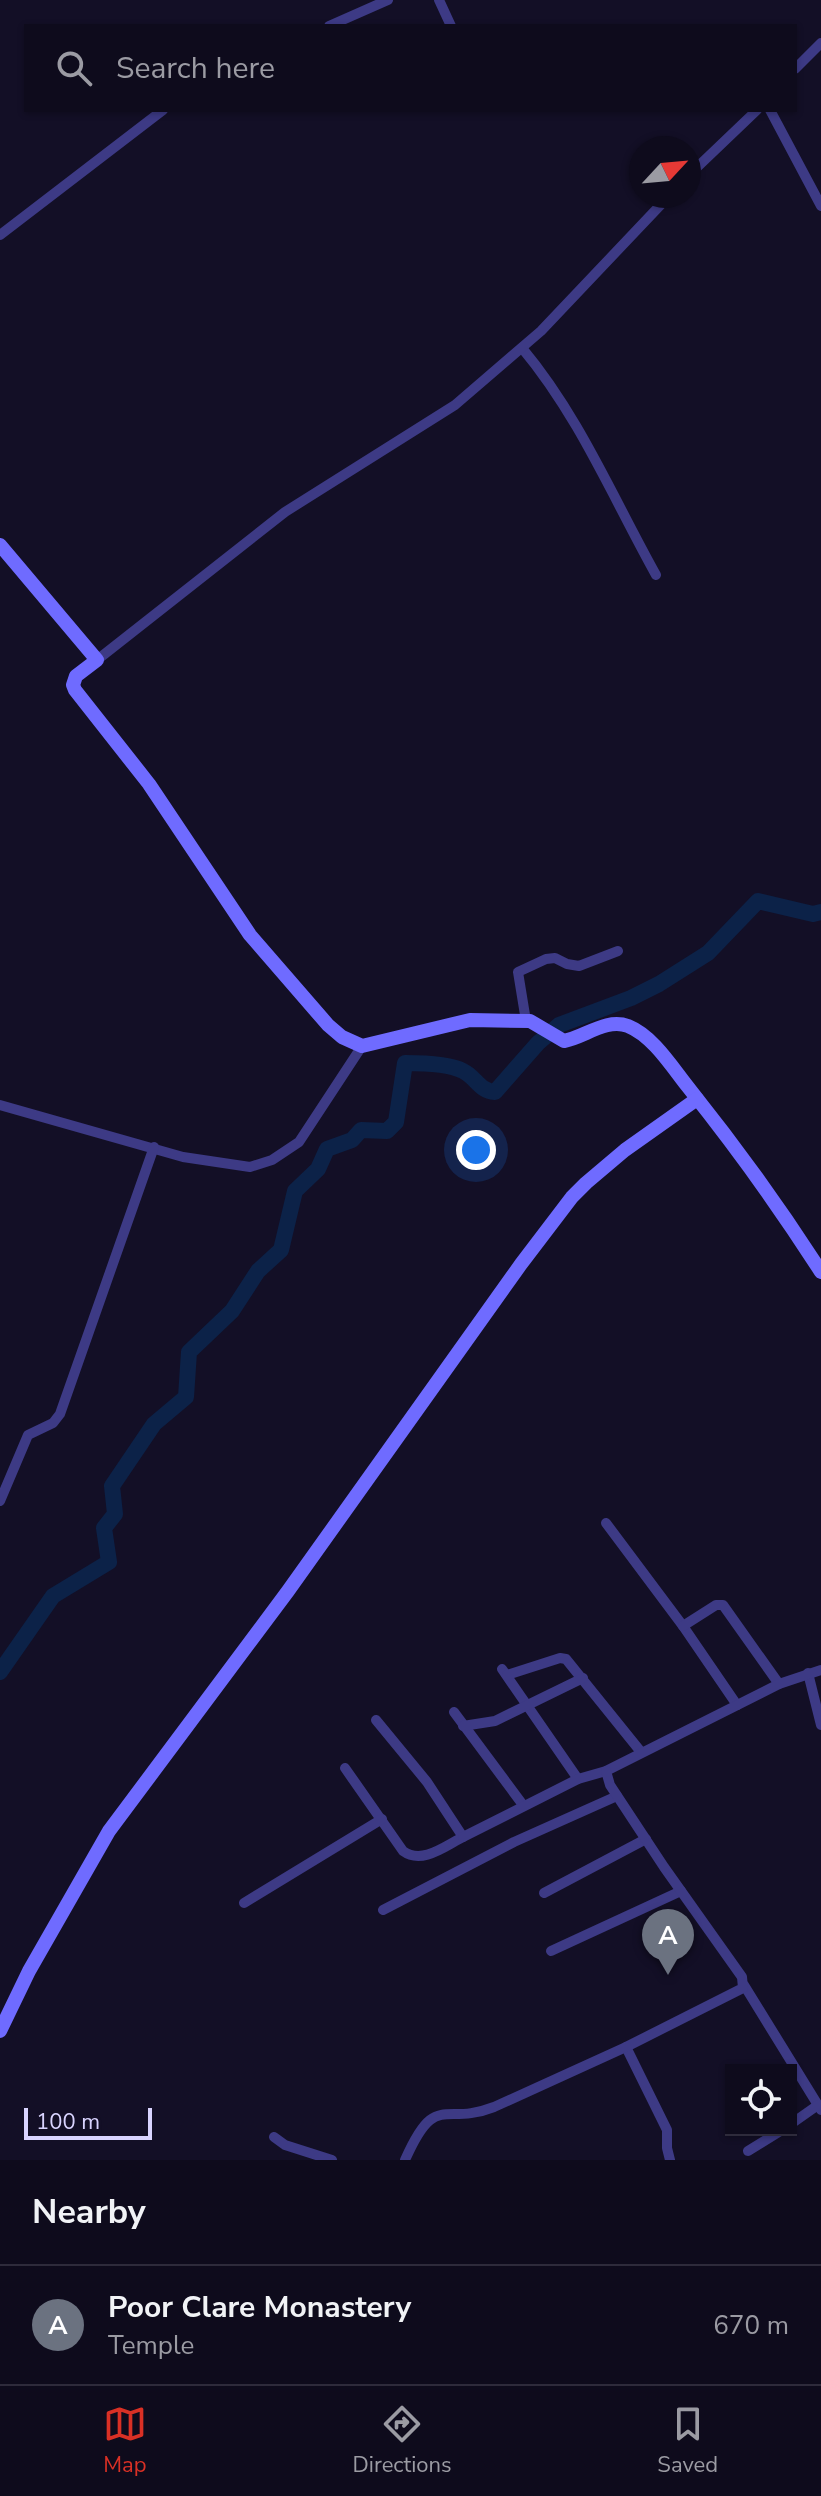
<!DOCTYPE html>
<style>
body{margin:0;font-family:"Nunito Sans",sans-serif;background:#1c1929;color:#f1f3f6}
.controls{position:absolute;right:24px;bottom:24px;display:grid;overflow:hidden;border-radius:0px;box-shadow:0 2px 6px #0004}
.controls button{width:72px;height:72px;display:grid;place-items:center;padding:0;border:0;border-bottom:2px solid #2e2b3b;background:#0e0b1c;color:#f1f3f6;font:40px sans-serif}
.compass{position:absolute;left:629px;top:136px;width:72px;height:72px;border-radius:50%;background:#0e0b1c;box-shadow:0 2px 6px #0004;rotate:64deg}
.scale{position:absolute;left:24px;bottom:20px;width:128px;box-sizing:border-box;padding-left:8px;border:4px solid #d9d4ff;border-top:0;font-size:22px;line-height:28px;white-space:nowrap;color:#d9d4ff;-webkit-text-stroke:6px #130f26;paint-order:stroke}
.you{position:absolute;left:476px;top:1150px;width:28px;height:28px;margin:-20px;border:6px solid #fff;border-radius:50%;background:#1a73e8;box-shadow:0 0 0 12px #1a73e833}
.badge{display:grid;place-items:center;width:52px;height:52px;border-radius:50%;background:#d93025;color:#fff;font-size:26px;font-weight:700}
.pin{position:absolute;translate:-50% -66px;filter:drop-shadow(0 2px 4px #0008)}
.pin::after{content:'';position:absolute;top:42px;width:28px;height:24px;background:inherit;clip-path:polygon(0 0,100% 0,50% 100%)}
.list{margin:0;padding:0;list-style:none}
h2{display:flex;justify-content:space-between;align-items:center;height:104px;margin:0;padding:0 32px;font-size:34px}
h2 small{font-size:26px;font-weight:400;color:#9b9ba3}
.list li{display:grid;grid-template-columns:52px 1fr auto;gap:24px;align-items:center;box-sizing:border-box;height:120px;padding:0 32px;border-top:2px solid #2e2b3b}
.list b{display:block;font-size:30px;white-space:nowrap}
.list p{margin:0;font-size:26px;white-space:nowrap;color:#9b9ba3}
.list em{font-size:26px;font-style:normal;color:#9b9ba3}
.icon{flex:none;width:44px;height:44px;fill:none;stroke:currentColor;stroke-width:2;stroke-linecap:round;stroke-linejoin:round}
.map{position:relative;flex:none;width:821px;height:2160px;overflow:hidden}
.search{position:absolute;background:#0e0b1c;box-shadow:0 2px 6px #0004;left:24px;right:24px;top:24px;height:88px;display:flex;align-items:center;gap:20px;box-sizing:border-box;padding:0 28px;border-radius:0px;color:#9b9ba3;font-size:30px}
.sheet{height:224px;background:#0e0b1c}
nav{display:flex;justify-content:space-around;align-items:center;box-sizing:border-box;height:112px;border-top:2px solid #2e2b3b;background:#0e0b1c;font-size:22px;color:#9b9ba3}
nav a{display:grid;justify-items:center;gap:4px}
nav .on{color:#d93025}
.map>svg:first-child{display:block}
</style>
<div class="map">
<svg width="821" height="2160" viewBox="0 0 821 2160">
<rect width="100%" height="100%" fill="#130f26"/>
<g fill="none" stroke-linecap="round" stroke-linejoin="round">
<path stroke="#0c2248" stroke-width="16" d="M0,1672L53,1596L109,1562L104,1528L115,1514L112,1486L154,1424L186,1397L189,1352L232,1311L258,1271L281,1250L295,1191L318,1169L327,1149L352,1140L361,1130L387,1131L396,1122L405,1063C420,1063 450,1064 463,1071C476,1077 479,1091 495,1092L538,1043L559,1025L631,998L659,984L708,953L758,901L813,914L821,912"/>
<g stroke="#3d3a85" stroke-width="10">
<path d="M439,0L451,26"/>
<path d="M329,26L388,0"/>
<path d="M795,69L821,43"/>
<path d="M770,110L821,206"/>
<path d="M689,175L757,110"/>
<path d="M0,235L163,110"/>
<path d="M522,348C579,416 613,498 656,575"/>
<path d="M97,660L285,512L455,405L541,331L669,196"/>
<path d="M526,1021L518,972L546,959L555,958L567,964L579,966L618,951"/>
<path d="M0,1105L183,1157L250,1167L272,1160L299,1142L362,1046"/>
<path d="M0,1501L28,1435L53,1423L60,1414L154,1147"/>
<path d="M606,1523L683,1626L737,1705"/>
<path d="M683,1626L716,1605H723L779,1684"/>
<path d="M502,1669L578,1779"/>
<path d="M808,1673L821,1725"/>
<path d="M507,1675L560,1658L566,1659L641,1752"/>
<path d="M454,1712L523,1805"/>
<path d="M463,1726L495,1721L583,1678"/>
<path d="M345,1768L403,1851C422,1865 445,1846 463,1837L427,1782L376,1720"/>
<path d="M463,1837L578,1779L606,1771L779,1684L821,1670"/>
<path d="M544,1893L646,1839"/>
<path d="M244,1903L382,1819"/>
<path d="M383,1910L514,1842L617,1796"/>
<path d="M551,1951L681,1891"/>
<path d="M744,1985L821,2110"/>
<path d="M626,2047L667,2130V2148L670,2160"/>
<path d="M791,2124L818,2105"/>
<path d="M274,2137L285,2145L332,2160"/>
<path d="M748,2151L782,2130"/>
<path d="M405,2160C436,2090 443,2127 494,2107L626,2047L743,1988L742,1977L664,1867L610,1785L606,1771"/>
</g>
<g stroke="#6f6bff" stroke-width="14">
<path d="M0,545L97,660L76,676L73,685L75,690L149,784L250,935L328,1025L342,1037L362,1046L470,1020L530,1021L564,1041C585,1037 606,1018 628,1026C653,1036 672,1067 688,1087C736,1147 780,1208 821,1272"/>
<path d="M0,2031L29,1971L109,1831L288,1591L521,1264L572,1197L586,1183L625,1150L697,1099"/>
</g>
</g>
</svg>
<div class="controls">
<button><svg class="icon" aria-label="locate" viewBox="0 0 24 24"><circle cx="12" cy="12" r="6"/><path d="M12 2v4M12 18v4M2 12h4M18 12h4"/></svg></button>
</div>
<svg class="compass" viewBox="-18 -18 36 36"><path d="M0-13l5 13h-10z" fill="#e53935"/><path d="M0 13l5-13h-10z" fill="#9b9ba3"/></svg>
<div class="scale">100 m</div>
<div class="you"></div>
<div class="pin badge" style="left:668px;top:1975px;background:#6b7280">A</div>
<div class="search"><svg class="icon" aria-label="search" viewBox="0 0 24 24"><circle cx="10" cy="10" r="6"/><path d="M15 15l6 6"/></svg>Search here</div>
</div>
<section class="sheet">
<h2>Nearby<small></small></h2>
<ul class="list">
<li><span class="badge" style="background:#6b7280">A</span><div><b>Poor Clare Monastery</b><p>Temple</p></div><em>670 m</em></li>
</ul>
</section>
<nav>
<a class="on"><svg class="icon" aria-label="map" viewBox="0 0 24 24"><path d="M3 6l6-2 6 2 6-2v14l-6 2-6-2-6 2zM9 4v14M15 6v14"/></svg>Map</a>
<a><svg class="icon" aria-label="directions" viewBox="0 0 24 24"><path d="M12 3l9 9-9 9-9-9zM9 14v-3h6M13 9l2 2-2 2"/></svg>Directions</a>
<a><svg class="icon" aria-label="saved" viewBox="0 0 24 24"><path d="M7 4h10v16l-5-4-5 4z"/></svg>Saved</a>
</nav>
